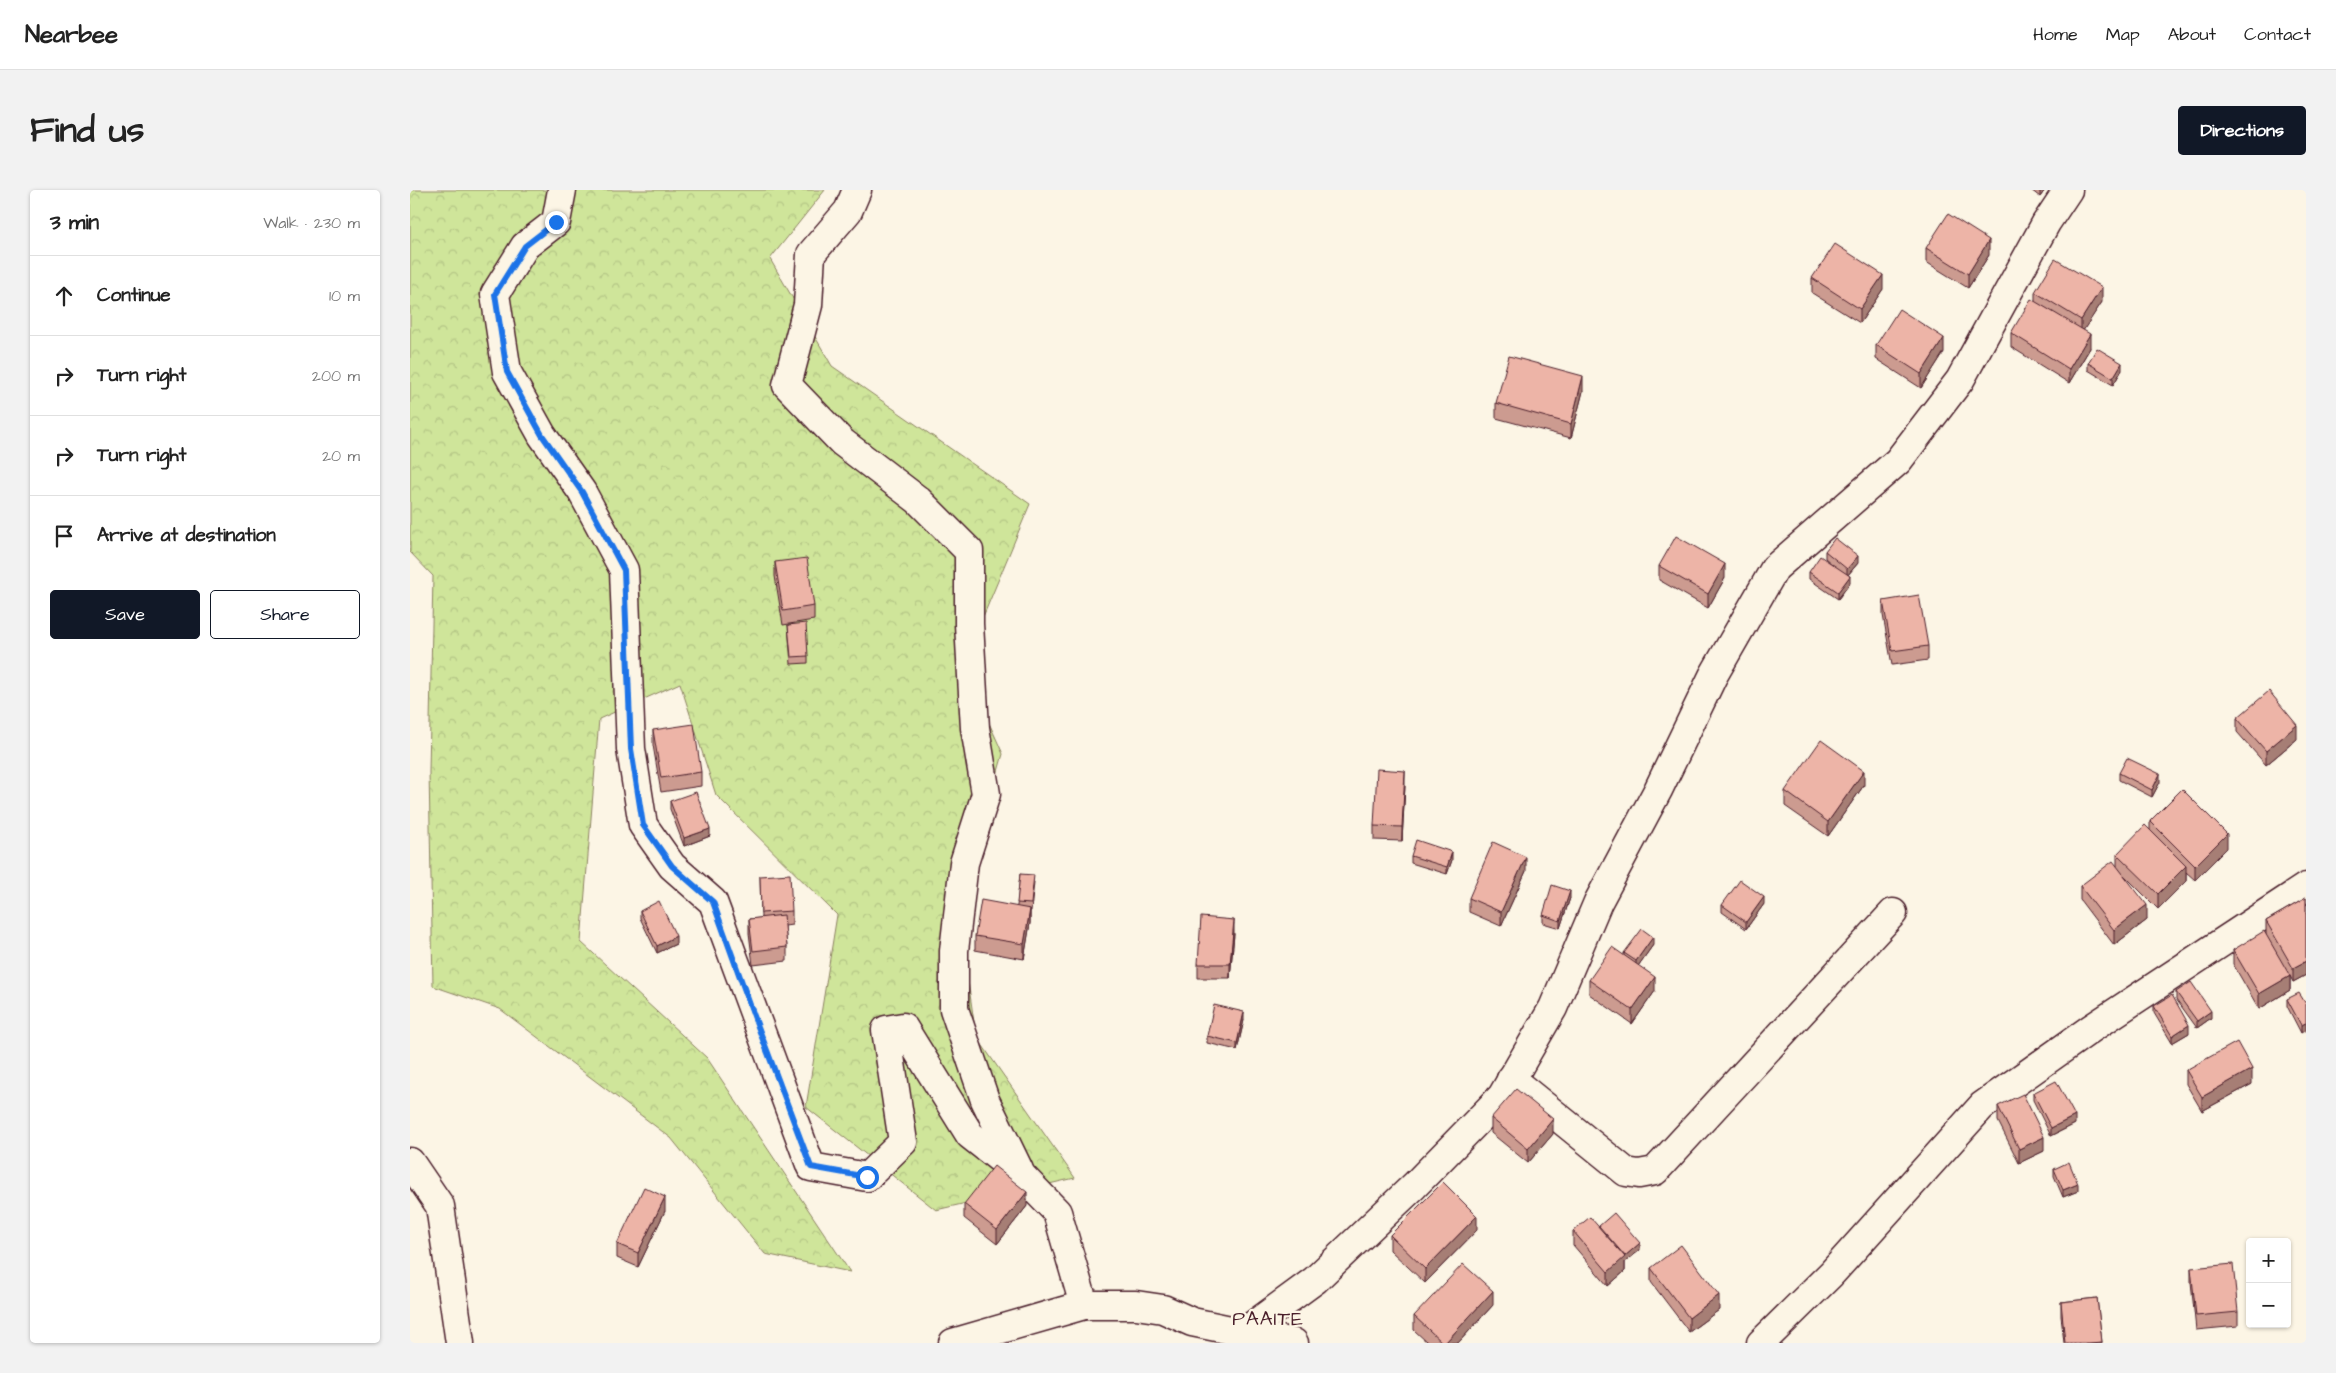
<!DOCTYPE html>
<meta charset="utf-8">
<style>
body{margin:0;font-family:"Architects Daughter",sans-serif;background:#f2f2f2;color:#222}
.controls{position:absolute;right:15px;bottom:15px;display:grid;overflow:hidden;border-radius:5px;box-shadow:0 1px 4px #0004}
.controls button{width:45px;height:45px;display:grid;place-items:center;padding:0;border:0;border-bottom:1px solid #e0e0e0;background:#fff;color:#222;font:25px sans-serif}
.stop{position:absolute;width:15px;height:15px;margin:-11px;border:4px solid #1a73e8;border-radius:50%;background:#fff}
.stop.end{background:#1a73e8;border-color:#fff;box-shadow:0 1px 5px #0008}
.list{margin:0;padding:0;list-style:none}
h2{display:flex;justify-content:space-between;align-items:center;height:65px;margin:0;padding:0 20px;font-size:21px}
h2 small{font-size:16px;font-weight:400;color:#767676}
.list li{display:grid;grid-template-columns:32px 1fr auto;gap:15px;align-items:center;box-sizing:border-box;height:80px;padding:0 20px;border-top:1px solid #e0e0e0}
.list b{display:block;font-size:19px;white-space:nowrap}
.list em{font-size:16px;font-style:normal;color:#767676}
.actions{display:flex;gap:10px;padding:15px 20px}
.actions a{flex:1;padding:11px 0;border:1px solid #111827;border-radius:5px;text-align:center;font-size:18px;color:#111827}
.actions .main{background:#111827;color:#fff}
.icon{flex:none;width:28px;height:28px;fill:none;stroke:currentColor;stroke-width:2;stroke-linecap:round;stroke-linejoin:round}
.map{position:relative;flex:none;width:1896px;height:1153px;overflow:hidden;border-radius:5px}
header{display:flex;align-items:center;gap:30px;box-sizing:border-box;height:70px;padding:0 25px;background:#fff;border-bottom:1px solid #e0e0e0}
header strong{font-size:24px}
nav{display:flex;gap:28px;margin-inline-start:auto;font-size:18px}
.intro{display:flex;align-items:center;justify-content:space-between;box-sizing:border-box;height:120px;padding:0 30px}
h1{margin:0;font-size:35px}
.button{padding:12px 22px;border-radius:5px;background:#111827;color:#fff;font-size:18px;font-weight:700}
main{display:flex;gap:30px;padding:0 30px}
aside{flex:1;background:#fff;border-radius:5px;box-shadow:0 1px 4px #0004}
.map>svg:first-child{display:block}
</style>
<header>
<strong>Nearbee</strong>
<nav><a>Home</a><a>Map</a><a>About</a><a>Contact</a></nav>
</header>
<div class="intro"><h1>Find us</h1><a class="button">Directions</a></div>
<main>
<aside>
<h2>3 min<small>Walk · 230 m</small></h2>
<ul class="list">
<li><svg class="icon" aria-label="ahead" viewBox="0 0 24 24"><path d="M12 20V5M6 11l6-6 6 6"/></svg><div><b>Continue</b></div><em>10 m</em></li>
<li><svg class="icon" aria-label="right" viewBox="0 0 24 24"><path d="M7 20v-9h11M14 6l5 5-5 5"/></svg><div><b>Turn right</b></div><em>200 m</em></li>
<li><svg class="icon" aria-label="right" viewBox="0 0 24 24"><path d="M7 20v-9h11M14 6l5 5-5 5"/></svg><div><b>Turn right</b></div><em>20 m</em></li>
<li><svg class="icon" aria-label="arrive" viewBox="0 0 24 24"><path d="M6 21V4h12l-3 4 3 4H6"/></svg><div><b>Arrive at destination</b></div></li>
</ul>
<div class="actions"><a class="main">Save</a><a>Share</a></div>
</aside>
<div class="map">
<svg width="1896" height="1153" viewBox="0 0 1896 1153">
<defs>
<pattern id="forest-crowns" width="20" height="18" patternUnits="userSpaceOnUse" patternTransform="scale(1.25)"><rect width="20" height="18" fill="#cfe59a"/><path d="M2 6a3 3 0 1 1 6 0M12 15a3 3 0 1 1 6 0" fill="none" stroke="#b3c485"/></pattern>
</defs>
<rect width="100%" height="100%" fill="#fcf5e5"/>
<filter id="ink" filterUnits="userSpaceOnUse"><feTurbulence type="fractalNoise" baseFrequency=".02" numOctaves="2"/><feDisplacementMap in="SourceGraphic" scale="10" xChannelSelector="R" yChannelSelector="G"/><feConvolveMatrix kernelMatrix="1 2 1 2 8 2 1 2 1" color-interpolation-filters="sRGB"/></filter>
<g filter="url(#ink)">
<path fill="url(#forest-crowns)" stroke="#8c8262" d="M0,0H415L360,69L422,176L620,314L553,475L593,564L548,721L566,846L665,988L526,1020L396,917L427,725L306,605L270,493L189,529L171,752L297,868L440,1082L355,1064L261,948L90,819L23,796L19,582L23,386L0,362Z"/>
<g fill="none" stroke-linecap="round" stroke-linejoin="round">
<defs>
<g id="minor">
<path d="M152,0L146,32L115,56L85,104L97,182L132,245L172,302L214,380L221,559L233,635L262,676L303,712L401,977L457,987L493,952L476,840L493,837L560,945L612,986L647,1022L674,1115"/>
<path d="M447,0L438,21L401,64L398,115L377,195L432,252L508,310L559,361V434L565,538L576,604L554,673L544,761V819L575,910L609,980"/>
<path d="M1101,889L1216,982L1229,984L1245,981L1483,723"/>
<path d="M0,972L30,1016L50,1153"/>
<path d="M834,1142L905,1090L1004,996L1092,906L1143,818L1188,712L1248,600L1303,486L1365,378L1488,271L1550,190L1636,33L1658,0"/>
<path d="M543,1153L674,1115H726L753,1119L782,1132L884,1153"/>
<path d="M1351,1153L1421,1084L1572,916L1682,838L1896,697"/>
</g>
</defs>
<use href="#minor" stroke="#4a1f2b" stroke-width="31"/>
<use href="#minor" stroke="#fcf5e5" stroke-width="28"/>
</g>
<g fill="#cc9b90" stroke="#4a1f2b">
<path d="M1621,0H1635L1630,7Z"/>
<path d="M1516,58L1579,65L1558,98L1516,72Z"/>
<path d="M1402,88L1473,99L1450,133L1402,103Z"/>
<path d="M1625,102L1692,112L1673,140L1680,158L1659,193L1601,157V143L1625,111Z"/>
<path d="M1466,155L1534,162L1511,198L1466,169Z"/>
<path d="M1678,173L1712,180L1703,195L1678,180Z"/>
<path d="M1173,201L1161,248L1086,228V213Z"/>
<path d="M1415,361L1448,373L1438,385L1440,393L1428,409L1399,389V382L1423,375L1415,368Z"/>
<path d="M365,372L404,416V430L373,435L365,386Z"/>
<path d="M1249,376L1315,388L1298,418L1249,390Z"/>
<path d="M1473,411L1518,456V470L1482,475L1473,425Z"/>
<path d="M378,435L398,466V473L381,474Z"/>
<path d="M1827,528L1887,549L1856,575L1827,542Z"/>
<path d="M243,540L291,582V596L251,602L243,555Z"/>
<path d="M1709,583L1750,592L1742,607L1709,590Z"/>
<path d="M995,595L992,651L964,650V636Z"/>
<path d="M1454,595L1418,646L1375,616V601Z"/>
<path d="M260,611L300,646L274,656L260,619Z"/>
<path d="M1740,631L1817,658L1785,690L1776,682V691L1748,719L1713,684L1737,730L1704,755L1670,710V696L1707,676V664L1740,640Z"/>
<path d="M1001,666L1042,670L1037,684L1001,673Z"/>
<path d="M1116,681L1091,736L1059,722V708Z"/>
<path d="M610,684L624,692L621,721H620V733L614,769L565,760V746L607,716Z"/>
<path d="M350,686L382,721V735L375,736L377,757V771L343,775L339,743V729L351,728Z"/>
<path d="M1160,708L1150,738L1133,733V725Z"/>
<path d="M1896,708V785L1883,792L1880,786V800L1849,819L1823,774V760L1856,745V731Z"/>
<path d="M1354,714L1336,739L1312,722V715Z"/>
<path d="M230,721L266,754L247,763L230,728Z"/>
<path d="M824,744L820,788H788V774Z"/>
<path d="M1243,755L1228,776L1245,801L1222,834L1179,804V790L1214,766V763Z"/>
<path d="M1766,802L1801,828L1787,838L1766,809Z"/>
<path d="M1877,809L1896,814L1891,843L1877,816Z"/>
<path d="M1744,816L1779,843L1762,853L1744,823Z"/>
<path d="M834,830L827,860L797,853V846Z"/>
<path d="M1776,880L1842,894L1792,921L1776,894Z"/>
<path d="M1623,903L1665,934L1641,946L1623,910Z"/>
<path d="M1588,916L1634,961L1609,973L1588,931Z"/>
<path d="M1081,928L1143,944L1118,973L1081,943Z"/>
<path d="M1644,979L1668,1001L1653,1007L1644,986Z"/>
<path d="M554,1014L617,1016L587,1054L554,1028Z"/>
<path d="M255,1021L228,1077L207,1068V1054Z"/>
<path d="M1189,1037L1230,1060L1215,1072V1081L1198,1096L1163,1055V1041Z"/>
<path d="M1067,1040L1015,1093L980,1060V1045Z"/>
<path d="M1241,1078L1309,1120L1279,1142L1241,1092Z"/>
<path d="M1781,1078L1828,1122V1136L1786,1140L1781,1092Z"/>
<path d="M1687,1108L1692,1153H1654L1651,1126V1112Z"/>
<path d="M1083,1115L1048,1153H1018L1004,1140V1126Z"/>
</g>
<g fill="#a67e75" stroke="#4a1f2b">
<path d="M1630,0H1635L1630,7Z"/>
<path d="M1579,50V65L1558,98V84Z"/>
<path d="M1473,85V99L1450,133V119Z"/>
<path d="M1692,97V112L1671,144V130Z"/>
<path d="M1680,144V158L1659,193V179Z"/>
<path d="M1534,148V162L1511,198V184Z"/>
<path d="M1712,173V180L1703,195V188Z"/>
<path d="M1173,186V201L1161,248V234Z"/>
<path d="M1448,366V373L1437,386V379Z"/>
<path d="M1315,374V388L1298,418V404Z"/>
<path d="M1440,386V393L1428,409V402Z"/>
<path d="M1887,535V549L1856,575V561Z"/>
<path d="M995,581V595L992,651V637Z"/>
<path d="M1454,581V595L1418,646V632Z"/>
<path d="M1750,584V592L1742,607V600Z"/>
<path d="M300,639V646L274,656V648Z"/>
<path d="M1817,644V658L1785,690V676Z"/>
<path d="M1042,662V670L1037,684V677Z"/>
<path d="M1116,667V681L1091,736V722Z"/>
<path d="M1776,676V691L1748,719V704Z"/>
<path d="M1160,701V708L1150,738V731Z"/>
<path d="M1354,707V714L1336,739V732Z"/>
<path d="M1737,715V730L1704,755V740Z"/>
<path d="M620,719V733L614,769V754Z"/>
<path d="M824,730V744L820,788V774Z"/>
<path d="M266,746V754L247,763V756Z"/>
<path d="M1243,747V755L1226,779V771Z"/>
<path d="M1896,771V785L1883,792V778Z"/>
<path d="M1880,786V800L1849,819V804Z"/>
<path d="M1245,787V801L1222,834V820Z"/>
<path d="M1801,821V828L1787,838V831Z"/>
<path d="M834,822V830L827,860V853Z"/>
<path d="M1896,833V840L1891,843V835Z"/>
<path d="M1779,835V843L1762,853V846Z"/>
<path d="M1842,879V894L1792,921V907Z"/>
<path d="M1665,926V934L1641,946V938Z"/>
<path d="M1143,929V944L1118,973V959Z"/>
<path d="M1634,947V961L1609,973V959Z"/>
<path d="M1668,994V1001L1653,1007V1000Z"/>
<path d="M617,1002V1016L587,1054V1040Z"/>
<path d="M255,1007V1021L228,1077V1063Z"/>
<path d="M1067,1026V1040L1015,1093V1079Z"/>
<path d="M1230,1053V1060L1215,1072V1081L1198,1096V1082L1215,1066Z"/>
<path d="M1083,1101V1115L1048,1153H1035Z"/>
<path d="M1309,1105V1120L1279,1142V1128Z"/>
</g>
<g fill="#edb4a7" stroke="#4a1f2b">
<path d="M1538,24L1579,50L1558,84L1516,58Z"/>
<path d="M1425,54L1473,85L1450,119L1402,88Z"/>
<path d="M1645,69L1692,97L1671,130L1625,102Z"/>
<path d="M1621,109L1680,144L1659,179L1601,143Z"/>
<path d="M1489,119L1534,148L1511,184L1466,155Z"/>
<path d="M1687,158L1712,173L1703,188L1678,173Z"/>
<path d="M1099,166L1173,186L1161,234L1086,213Z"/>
<path d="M1266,346L1315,374L1298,404L1249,376Z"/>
<path d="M1425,348L1448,366L1437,379L1415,361Z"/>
<path d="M1410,366L1440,386L1428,402L1399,382Z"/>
<path d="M397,368L404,416L373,421L365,372Z"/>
<path d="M1509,405L1518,456L1482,461L1473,411Z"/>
<path d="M396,433L398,466L381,467L378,435Z"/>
<path d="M1859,501L1887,535L1856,561L1827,528Z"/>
<path d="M284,534L291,582L251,588L243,540Z"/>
<path d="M1411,550L1454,581L1418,632L1375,601Z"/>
<path d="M1717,568L1750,584L1742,600L1709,583Z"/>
<path d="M967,579L995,581L992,637L964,636Z"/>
<path d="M1772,599L1817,644L1785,676L1740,631Z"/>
<path d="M286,602L300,639L274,648L260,611Z"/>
<path d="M1735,635L1776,676L1748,704L1707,664Z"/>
<path d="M1006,650L1042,662L1037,677L1001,666Z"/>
<path d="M1083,652L1116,667L1091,722L1059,708Z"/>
<path d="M1703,671L1737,715L1704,740L1670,696Z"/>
<path d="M380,684L382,721L351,723L350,686Z"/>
<path d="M610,684L624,685L621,714L607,713Z"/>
<path d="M1330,690L1354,707L1336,732L1312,715Z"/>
<path d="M1142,695L1160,701L1150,731L1133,725Z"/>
<path d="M1896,708V771L1883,778L1856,731Z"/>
<path d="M571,710L620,719L614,754L565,746Z"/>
<path d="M249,711L266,746L247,756L230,721Z"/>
<path d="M374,725L377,757L343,761L339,729Z"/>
<path d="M791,727L824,730L820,774H788Z"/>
<path d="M1232,739L1243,747L1226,771L1214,763Z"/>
<path d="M1854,741L1880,786L1849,804L1823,760Z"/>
<path d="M1202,757L1245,787L1222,820L1179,790Z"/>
<path d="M1781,792L1801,821L1787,831L1766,802Z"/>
<path d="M1889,803L1896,814V833L1891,835L1877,809Z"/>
<path d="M1762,805L1779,835L1762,846L1744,816Z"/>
<path d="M804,815L834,822L827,853L797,846Z"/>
<path d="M1827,852L1842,879L1792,907L1776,880Z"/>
<path d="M1646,891L1665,926L1641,938L1623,903Z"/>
<path d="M1106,899L1143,929L1118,959L1081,928Z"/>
<path d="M1613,904L1634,947L1609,959L1588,916Z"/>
<path d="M1659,972L1668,994L1653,1000L1644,979Z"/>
<path d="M584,976L617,1002L587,1040L554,1014Z"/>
<path d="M1033,992L1067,1026L1015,1079L980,1045Z"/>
<path d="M234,997L255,1007L228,1063L207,1054Z"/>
<path d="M1204,1023L1230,1053L1215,1066L1189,1036Z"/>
<path d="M1180,1027L1215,1067L1198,1082L1163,1041Z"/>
<path d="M1271,1055L1309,1105L1279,1128L1241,1078Z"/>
<path d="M1053,1074L1083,1101L1035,1153H1033L1004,1126Z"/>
<path d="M1823,1074L1828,1122L1786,1126L1781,1078Z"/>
<path d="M1687,1108L1692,1152L1679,1153H1655L1651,1112Z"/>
</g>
</g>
<g fill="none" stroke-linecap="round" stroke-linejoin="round" filter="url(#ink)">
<path stroke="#1a73e8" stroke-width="6" d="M146,32L115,56L85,104L97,182L132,245L172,302L214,380L221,559L233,635L262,676L303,712L344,826L401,977L457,987"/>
</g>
<g text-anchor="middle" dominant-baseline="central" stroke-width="4.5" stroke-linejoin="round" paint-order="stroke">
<g font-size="20" letter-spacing="1" fill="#4a1f2b" stroke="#fcf5e5">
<text x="858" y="1129">PAAITE</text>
</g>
</g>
</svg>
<div class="controls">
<button>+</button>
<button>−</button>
</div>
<div class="stop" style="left:457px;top:987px"></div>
<div class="stop end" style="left:146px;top:32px"></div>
</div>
</main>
